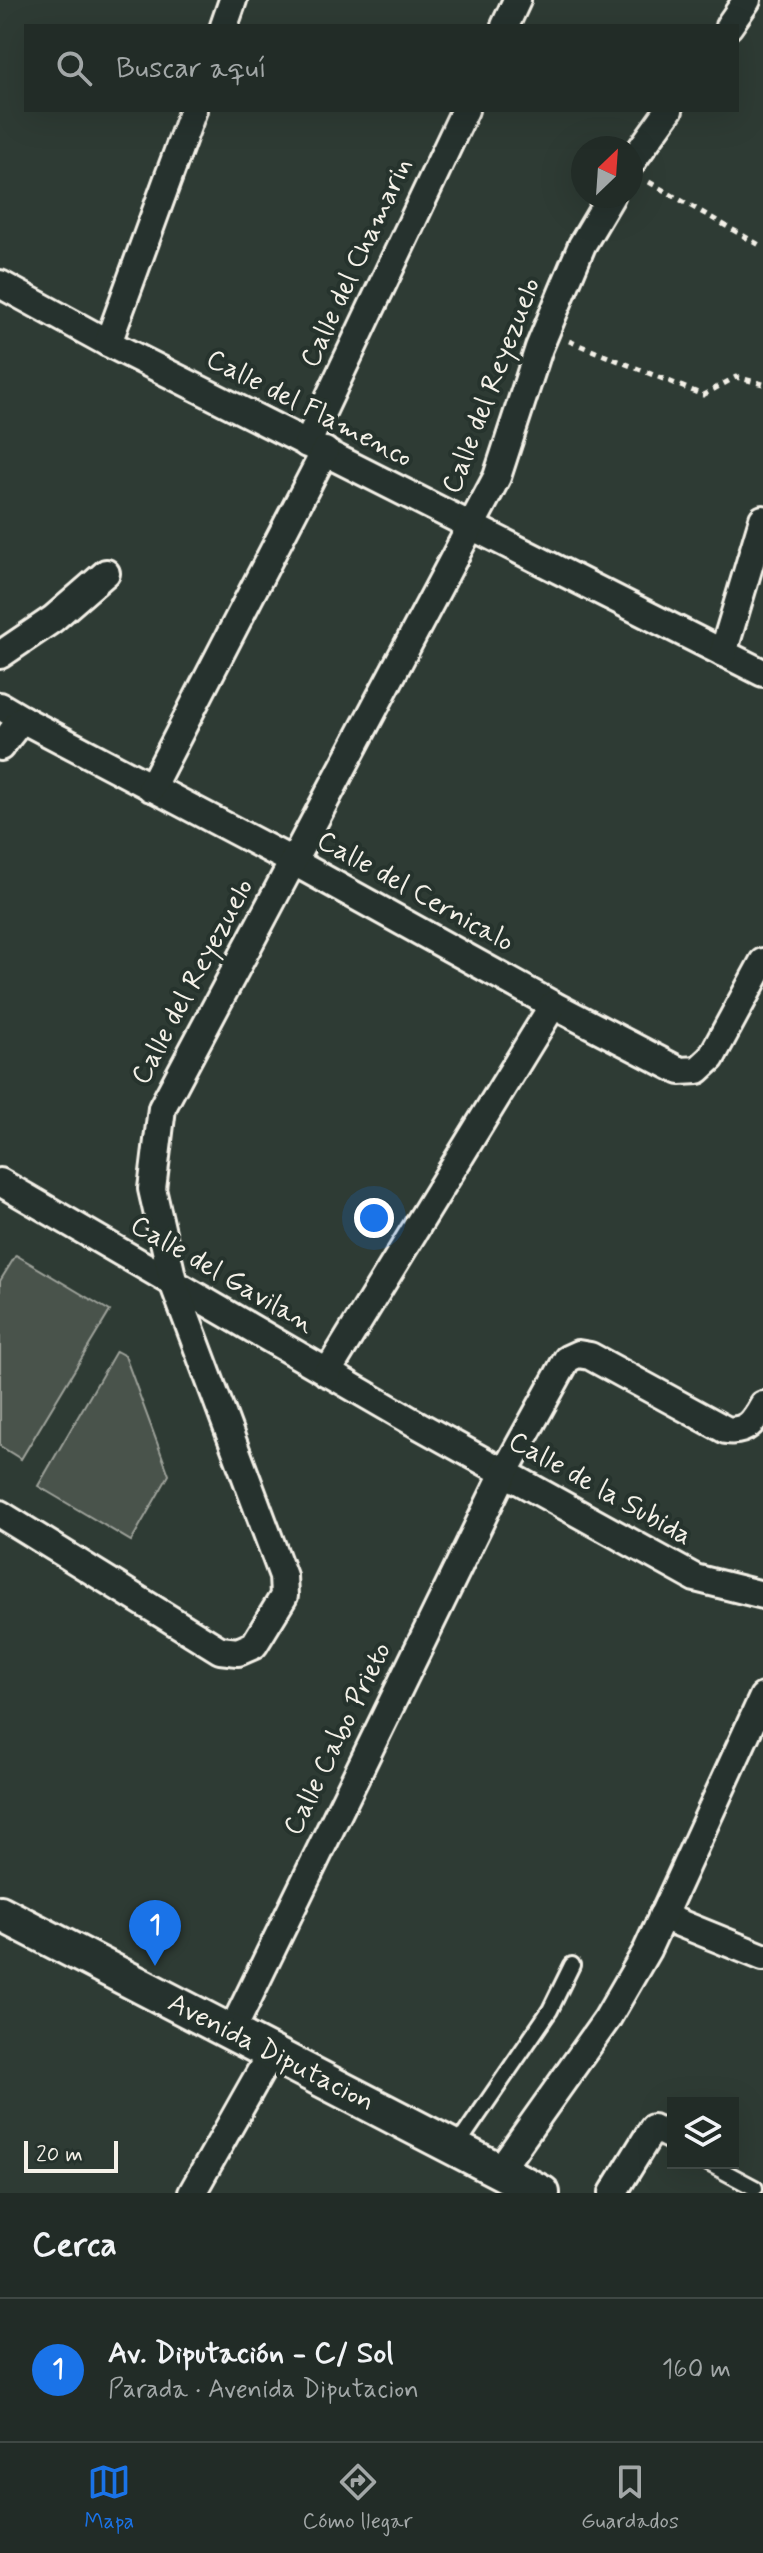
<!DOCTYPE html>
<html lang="es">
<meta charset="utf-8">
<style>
body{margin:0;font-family:Mynerve,sans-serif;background:#2e3833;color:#f1f3f6}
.controls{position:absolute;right:24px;bottom:24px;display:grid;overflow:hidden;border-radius:0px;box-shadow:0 8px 32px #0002}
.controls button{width:72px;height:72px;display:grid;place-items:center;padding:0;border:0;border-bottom:2px solid #3f4844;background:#222c27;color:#f1f3f6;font:40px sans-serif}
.compass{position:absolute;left:571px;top:136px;width:72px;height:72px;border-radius:50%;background:#222c27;box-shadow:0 8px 32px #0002;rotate:25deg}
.scale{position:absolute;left:24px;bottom:20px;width:94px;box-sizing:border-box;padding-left:8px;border:4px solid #f4f1e8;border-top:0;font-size:22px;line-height:28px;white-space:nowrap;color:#f4f1e8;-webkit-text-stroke:6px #26332d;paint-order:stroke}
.you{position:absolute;left:374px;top:1218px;width:28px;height:28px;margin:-20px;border:6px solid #fff;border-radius:50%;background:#1a73e8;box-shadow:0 0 0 12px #1a73e833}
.badge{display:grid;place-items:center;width:52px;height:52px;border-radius:50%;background:#1a73e8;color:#fff;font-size:26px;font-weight:700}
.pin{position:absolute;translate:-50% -66px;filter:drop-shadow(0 2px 4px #0008)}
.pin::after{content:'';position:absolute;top:42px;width:28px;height:24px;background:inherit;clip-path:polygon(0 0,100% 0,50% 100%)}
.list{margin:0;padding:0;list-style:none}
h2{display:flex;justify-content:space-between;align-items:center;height:104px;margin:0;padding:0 32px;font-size:34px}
h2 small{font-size:26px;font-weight:400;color:#a2a7a7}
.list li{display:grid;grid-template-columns:52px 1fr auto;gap:24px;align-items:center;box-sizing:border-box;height:144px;padding:0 32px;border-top:2px solid #3f4844}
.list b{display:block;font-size:30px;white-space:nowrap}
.list p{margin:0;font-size:26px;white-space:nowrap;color:#a2a7a7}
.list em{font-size:26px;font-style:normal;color:#a2a7a7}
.icon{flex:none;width:44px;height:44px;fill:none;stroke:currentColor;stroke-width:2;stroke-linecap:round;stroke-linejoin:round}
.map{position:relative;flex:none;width:763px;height:2193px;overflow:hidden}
.search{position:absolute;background:#222c27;box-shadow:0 8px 32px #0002;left:24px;right:24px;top:24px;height:88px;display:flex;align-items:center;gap:20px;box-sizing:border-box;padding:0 28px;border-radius:0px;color:#a2a7a7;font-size:30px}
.sheet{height:248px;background:#222c27}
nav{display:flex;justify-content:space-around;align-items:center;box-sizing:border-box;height:112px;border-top:2px solid #3f4844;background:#222c27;font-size:22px;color:#a2a7a7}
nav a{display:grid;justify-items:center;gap:4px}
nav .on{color:#1a73e8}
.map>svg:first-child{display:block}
</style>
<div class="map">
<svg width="763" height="2193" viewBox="0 0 763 2193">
<rect width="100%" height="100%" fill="#2e3b34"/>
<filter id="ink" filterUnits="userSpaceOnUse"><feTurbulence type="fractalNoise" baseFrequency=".0125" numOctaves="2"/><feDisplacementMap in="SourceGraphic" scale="16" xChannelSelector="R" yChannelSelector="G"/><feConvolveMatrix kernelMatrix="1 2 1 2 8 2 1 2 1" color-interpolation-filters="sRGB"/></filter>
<g filter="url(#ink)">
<g fill="#48524c" stroke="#9ea29a" stroke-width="2">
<path d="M16,1255L110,1311L21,1459L0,1446V1281Z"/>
<path d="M116,1351L125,1356L169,1475L131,1541L38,1486Z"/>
</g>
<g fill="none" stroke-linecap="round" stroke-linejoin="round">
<defs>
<g id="service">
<path d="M650,2132L673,2144"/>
<path d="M455,2149L550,2010L572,1965"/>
<path d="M708,2163L755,2188"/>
</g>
<g id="minor">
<path d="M224,26L233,0"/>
<path d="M505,26L517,0"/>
<path d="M729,26L747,0"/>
<path d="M631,163L669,110"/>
<path d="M0,284L108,343L763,673"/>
<path d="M108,343L193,110"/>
<path d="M307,444L465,110"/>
<path d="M723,653L763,519"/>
<path d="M0,655L53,619L106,573"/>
<path d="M0,706L22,719"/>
<path d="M0,747L22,719L294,862L553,1005L680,1071L698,1070L711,1058L763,962"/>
<path d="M151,788L325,451"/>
<path d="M0,1182L413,1422L695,1578L763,1595"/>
<path d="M327,1373L553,1005"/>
<path d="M0,1514L220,1650L238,1652L254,1645L284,1596L283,1576L174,1285L152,1189L162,1108L497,477L539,348L582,245L611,196"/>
<path d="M662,1916L763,1957"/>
<path d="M231,2033L504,1473L567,1359L578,1354L590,1356L726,1430C747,1433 754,1421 763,1405"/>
<path d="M499,2171L607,2019L647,1950L763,1697"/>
<path d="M192,2193L271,2053"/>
<path d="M613,2193L653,2128"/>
</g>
<path id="tertiary" d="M0,1913L542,2193"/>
</defs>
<use href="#service" stroke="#f4f1e8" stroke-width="20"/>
<use href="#minor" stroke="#f4f1e8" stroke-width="32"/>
<use href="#tertiary" stroke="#f4f1e8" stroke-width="40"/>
<g stroke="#f4f1e8" stroke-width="5" stroke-dasharray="6 6" stroke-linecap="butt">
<path d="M649,182L763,247"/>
<path d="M569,341L703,395L736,377L763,384"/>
</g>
<use href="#service" stroke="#26332d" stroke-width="14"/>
<use href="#minor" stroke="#26332d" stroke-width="26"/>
<use href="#tertiary" stroke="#26332d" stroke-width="34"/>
</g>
</g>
<g text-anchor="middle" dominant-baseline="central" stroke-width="8" stroke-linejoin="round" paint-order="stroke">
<g font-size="28" fill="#f4f1e8" stroke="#26332d">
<text transform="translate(357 263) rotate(-65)">Calle del Chamarin</text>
<text transform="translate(492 386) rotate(-69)">Calle del Reyezuelo</text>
<text transform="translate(309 409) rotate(27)">Calle del Flamenco</text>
<text transform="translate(415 892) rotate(29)">Calle del Cernicalo</text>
<text transform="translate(193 982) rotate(-62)">Calle del Reyezuelo</text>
<text transform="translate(222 1275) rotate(30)">Calle del Gavilan</text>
<text transform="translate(600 1489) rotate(29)">Calle de la Subida</text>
<text transform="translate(338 1739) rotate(-64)">Calle Cabo Prieto</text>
<text transform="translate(271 2053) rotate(27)">Avenida Diputacion</text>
</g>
</g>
</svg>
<div class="controls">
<button><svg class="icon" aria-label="layers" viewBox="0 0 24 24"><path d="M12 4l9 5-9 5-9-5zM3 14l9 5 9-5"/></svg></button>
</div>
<svg class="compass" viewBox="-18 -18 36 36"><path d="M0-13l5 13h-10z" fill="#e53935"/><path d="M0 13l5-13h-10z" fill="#a2a7a7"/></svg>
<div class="scale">20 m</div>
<div class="you"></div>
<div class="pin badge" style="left:155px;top:1966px">1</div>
<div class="search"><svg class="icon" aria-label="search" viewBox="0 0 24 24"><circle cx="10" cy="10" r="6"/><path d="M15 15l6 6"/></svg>Buscar aquí</div>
</div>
<section class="sheet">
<h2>Cerca<small></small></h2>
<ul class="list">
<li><span class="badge">1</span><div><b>Av. Diputación - C/ Sol</b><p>Parada · Avenida Diputacion</p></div><em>160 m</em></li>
</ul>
</section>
<nav>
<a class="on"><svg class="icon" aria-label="map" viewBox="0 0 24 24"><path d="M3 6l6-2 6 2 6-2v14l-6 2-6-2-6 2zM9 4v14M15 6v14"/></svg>Mapa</a>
<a><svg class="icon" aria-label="directions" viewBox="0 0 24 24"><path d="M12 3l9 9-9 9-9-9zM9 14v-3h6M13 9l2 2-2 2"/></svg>Cómo llegar</a>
<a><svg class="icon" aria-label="saved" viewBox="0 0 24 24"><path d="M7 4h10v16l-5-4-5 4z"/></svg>Guardados</a>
</nav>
